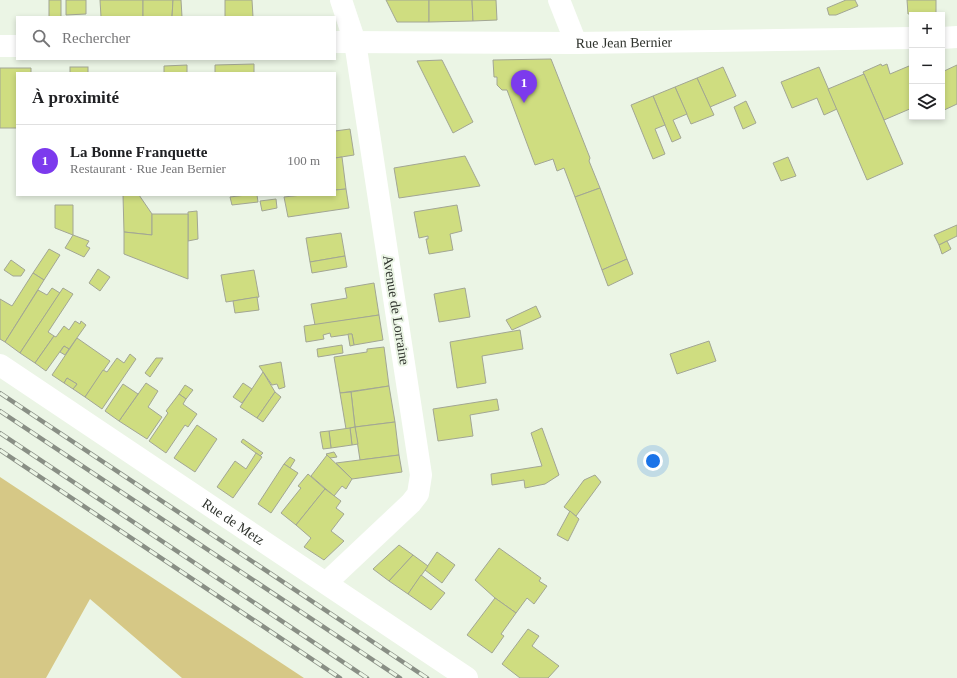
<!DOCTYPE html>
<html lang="fr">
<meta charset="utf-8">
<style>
body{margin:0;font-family:"Times New Roman",serif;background:#f6f6f6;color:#202124}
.controls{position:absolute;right:12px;top:12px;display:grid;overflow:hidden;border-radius:0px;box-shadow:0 2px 6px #0003}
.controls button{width:36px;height:36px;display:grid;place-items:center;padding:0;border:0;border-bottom:1px solid #e0e0e0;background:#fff;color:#202124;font:20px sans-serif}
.you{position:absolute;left:653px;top:461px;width:14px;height:14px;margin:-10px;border:3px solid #fff;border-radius:50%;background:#1a73e8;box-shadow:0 0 0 6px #1a73e833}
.badge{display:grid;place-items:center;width:26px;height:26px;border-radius:50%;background:#7c3aed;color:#fff;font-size:13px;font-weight:700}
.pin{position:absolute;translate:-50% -33px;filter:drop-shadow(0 1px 2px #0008)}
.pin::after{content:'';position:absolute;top:21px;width:14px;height:12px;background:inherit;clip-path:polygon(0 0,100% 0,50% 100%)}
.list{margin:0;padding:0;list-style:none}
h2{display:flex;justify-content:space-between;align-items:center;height:52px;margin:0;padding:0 16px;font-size:17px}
h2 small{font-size:13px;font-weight:400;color:#757577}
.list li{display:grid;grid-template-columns:26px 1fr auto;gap:12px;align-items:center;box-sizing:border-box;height:72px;padding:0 16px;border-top:1px solid #e0e0e0}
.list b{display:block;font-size:15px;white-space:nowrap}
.list p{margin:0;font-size:13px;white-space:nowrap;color:#757577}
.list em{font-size:13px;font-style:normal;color:#757577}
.icon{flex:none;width:22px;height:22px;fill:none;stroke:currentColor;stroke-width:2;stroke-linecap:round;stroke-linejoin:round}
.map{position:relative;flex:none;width:957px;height:678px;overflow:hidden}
.search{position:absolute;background:#fff;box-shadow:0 2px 6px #0003;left:16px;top:16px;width:320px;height:44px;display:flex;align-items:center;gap:10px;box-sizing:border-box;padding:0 14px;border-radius:0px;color:#757577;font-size:15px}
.panel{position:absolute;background:#fff;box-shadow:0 2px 6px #0003;left:16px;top:72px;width:320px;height:124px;border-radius:0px}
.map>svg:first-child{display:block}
</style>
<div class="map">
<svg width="957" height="678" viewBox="0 0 957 678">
<rect width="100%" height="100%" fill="#ebf5e5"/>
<path fill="#d6c886" d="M0,477L304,678H182L90,599L46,678H0Z"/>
<g fill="#cfdd80" stroke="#a2a694">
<rect x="49" y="0" width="12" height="17"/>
<path d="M66,0H86V14L66,15Z"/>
<path d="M100,0H143V17H101Z"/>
<path d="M143,0H173L172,17H143Z"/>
<path d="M173,0H181L182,17H172Z"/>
<path d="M225,0H252L253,17H225Z"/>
<path d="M386,0H429V22H397Z"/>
<path d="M429,0H472L473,21L429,22Z"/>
<path d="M472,0H496L497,20L473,21Z"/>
<path d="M846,0H855L858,6L836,15H829L827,8Z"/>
<path d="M907,0H936V13L908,14Z"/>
<path d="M551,59L590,158L589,161L600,188L575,197L564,168L557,171L553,159L535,165L507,90H502L497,85V77H494L493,60Z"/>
<path d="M442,60L473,122L453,133L417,61Z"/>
<path d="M254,64V73H215V65Z"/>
<path d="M881,64L882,66L887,64L890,74L909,66L912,73V108L884,120L863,72Z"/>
<path d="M187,65V73H164V66Z"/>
<path d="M957,65V104L942,111V72Z"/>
<rect x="70" y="67" width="18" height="6"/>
<path d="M723,67L736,96L710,107L697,78Z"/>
<path d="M819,67L837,109L824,115L817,98L792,108L781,82Z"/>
<path d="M0,68H31V73H17V128H0Z"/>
<path d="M864,74L903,164L867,180L828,89Z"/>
<path d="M697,78L714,115L691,124L675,87Z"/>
<path d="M675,87L687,114L673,120L681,138L672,142L653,96Z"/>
<path d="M653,96L665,125L655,129L665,154L653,159L631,105Z"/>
<path d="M746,101L756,123L743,129L734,107Z"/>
<path d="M350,129L354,155L335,158V131Z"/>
<path d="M465,156L480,186L399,198L394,168Z"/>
<path d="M342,157L346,189L335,190V158Z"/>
<path d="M788,157L796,176L781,181L773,163Z"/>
<path d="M600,188L627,259L602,270L575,197Z"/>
<path d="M346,189L349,208L288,217L284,197L302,195H335V190Z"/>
<path d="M123,195H139L152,214V235L124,232Z"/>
<path d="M246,195H257L258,202L232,205L230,197Z"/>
<path d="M276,199L277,208L262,211L260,201Z"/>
<path d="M55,205H73V235L55,228Z"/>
<path d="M457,205L462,231L450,234L453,250L429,254L426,239H428V236L419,238L414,212Z"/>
<path d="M197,211L198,239L188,241V212Z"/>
<path d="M152,214H188V279L124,254V232L152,235Z"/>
<path d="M957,225V236L939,245L934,235Z"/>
<path d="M341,233L345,256L310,262L306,238Z"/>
<path d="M73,235L89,241L86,246L90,248L84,257L65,248Z"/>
<path d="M947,241L951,249L942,254L939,245Z"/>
<path d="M49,249L60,255L44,280L33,273Z"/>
<path d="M345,256L347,267L312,273L310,262Z"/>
<path d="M627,259L633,274L608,286L602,270Z"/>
<path d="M11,260L25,270L21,276H13L4,270Z"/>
<path d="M98,269L110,277L100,291L89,283Z"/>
<path d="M254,270L259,297L226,302L221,275Z"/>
<path d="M33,273L44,280L5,342L0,339V299L12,306Z"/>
<path d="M374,283L379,315L315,325L311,304L347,298L345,288Z"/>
<path d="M52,288L60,293L20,353L5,342L38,290L47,295Z"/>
<path d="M63,288L73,294L48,332L54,336L35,363L20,353Z"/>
<path d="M465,288L470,317L439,322L434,294Z"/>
<path d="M257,297L259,310L235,313L233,301Z"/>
<path d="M536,306L541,317L512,330L506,320Z"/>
<path d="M379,315L383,340L354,345L352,334L331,337L330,333L323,335L324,339L306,342L304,326Z"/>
<path d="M75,321L80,324L81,321L86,325L69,349L64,346L46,371L35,363L54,336L56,337L64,326L69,330Z"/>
<path d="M520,330L523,349L482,356L486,383L457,388L450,342Z"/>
<path d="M348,334H352L354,345L350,346Z"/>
<path d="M77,338L110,361L85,397L73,389L77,384L67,378L64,383L52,375Z"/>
<path d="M709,341L716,361L677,374L670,354Z"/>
<path d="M342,345L343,353L318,357L317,349Z"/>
<path d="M64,346L69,349L65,355L60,352Z"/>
<path d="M384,347L389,386L340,393L334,357L367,352V349Z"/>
<path d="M130,354L136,359L102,409L85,397L103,370L107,372L117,358L124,363Z"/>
<path d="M156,358H163L150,377L145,373Z"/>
<path d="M281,362L285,387L279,389L277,384L272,385L259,366Z"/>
<path d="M263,372L275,392L257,418L240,407Z"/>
<path d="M67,378L77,384L73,389L64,383Z"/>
<path d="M146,383L158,391L148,407L162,417L147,439L119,421Z"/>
<path d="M243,383L252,389L242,403L233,397Z"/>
<path d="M123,384L138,394L119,421L105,411Z"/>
<path d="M185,385L193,390L186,399L179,394Z"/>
<path d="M389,386L395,422L355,427L351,392Z"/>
<path d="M275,392L281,397L263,422L257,418Z"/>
<path d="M351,392L355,427L346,429L340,393Z"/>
<path d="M179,394L186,399L183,404L197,414L188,427L185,425L166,453L149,441L168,413L166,411Z"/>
<path d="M497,399L499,410L470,415L473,436L438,441L433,409Z"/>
<path d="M395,422L399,455L360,460L355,427Z"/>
<path d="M197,425L217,439L195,472L174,458Z"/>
<path d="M355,427L358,444L352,445L350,428Z"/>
<path d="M350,428L352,445L331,448L329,431Z"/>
<path d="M542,428L559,475L545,484L525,488L524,480L492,485L491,474L542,466L531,433Z"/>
<path d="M329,431L331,448L323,449L320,432Z"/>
<path d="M243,439L263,453L260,456L241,442Z"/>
<path d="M334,452L337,457L330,458L326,454Z"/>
<path d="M256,453L262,457L233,498L217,487L235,461L246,469Z"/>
<path d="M327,455L352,479L346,489L342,486L334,496L311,476Z"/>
<path d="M399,455L402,472L352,479L336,463Z"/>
<path d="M290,457L295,460L290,468L284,464Z"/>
<path d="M284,464L298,473L271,513L258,504Z"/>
<path d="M308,474L325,489L296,525L281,513L301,488L298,486Z"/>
<path d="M595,475L601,482L576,516L564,507L584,480Z"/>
<path d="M325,489L341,501L336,508L344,514L331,531L344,541L324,560L304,547L311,538L296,525Z"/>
<path d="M570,511L579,519L568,541L557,535Z"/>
<path d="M399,545L413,555L389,581L373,569Z"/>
<path d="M499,548L541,578L539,581L547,586L534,604L527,598L516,613L495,598L475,580Z"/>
<path d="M437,552L455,565L442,583L425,570Z"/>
<path d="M413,555L428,566L408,594L389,581Z"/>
<path d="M421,575L445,593L431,610L408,594Z"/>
<path d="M495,598L516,613L501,634L504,636L492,653L467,635Z"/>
<path d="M528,629L539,636L532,646L559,666L548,678H520L502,664Z"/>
</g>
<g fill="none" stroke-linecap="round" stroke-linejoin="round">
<g stroke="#fff" stroke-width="22">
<path d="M559,0L576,43"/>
<path d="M942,38L957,37"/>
<path id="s1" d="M335,42L576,43L912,38"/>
<path d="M0,46H17"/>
<path id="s2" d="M0,365L467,678"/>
<path d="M326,583L411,503L418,494L421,475L355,42L341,0"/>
</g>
<defs>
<g id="rail">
<path d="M0,393L427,678"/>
<path d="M0,411L400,678"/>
<path d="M0,433L367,678"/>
<path d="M0,450L340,678"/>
</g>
</defs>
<use href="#rail" stroke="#898f85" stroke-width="4.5"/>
<use href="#rail" stroke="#ebf5e5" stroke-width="3" stroke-dasharray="9" stroke-linecap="butt"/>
</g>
<g text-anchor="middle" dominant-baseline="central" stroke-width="4" stroke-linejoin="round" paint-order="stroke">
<g font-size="14" fill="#30342e" stroke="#ebf5e5">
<text stroke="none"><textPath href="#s1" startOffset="289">Rue Jean Bernier</textPath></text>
<text transform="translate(396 310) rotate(81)">Avenue de Lorraine</text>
<text stroke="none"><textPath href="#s2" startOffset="281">Rue de Metz</textPath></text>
</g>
</g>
</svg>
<div class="controls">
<button>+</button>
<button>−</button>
<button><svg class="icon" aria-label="layers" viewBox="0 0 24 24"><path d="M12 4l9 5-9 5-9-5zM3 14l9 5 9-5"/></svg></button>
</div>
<div class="you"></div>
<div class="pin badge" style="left:524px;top:103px">1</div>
<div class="search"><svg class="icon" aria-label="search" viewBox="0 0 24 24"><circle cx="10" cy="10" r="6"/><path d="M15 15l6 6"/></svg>Rechercher</div>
<section class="panel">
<h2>À proximité<small></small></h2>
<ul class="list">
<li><span class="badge">1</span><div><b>La Bonne Franquette</b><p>Restaurant · Rue Jean Bernier</p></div><em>100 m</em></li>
</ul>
</section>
</div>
